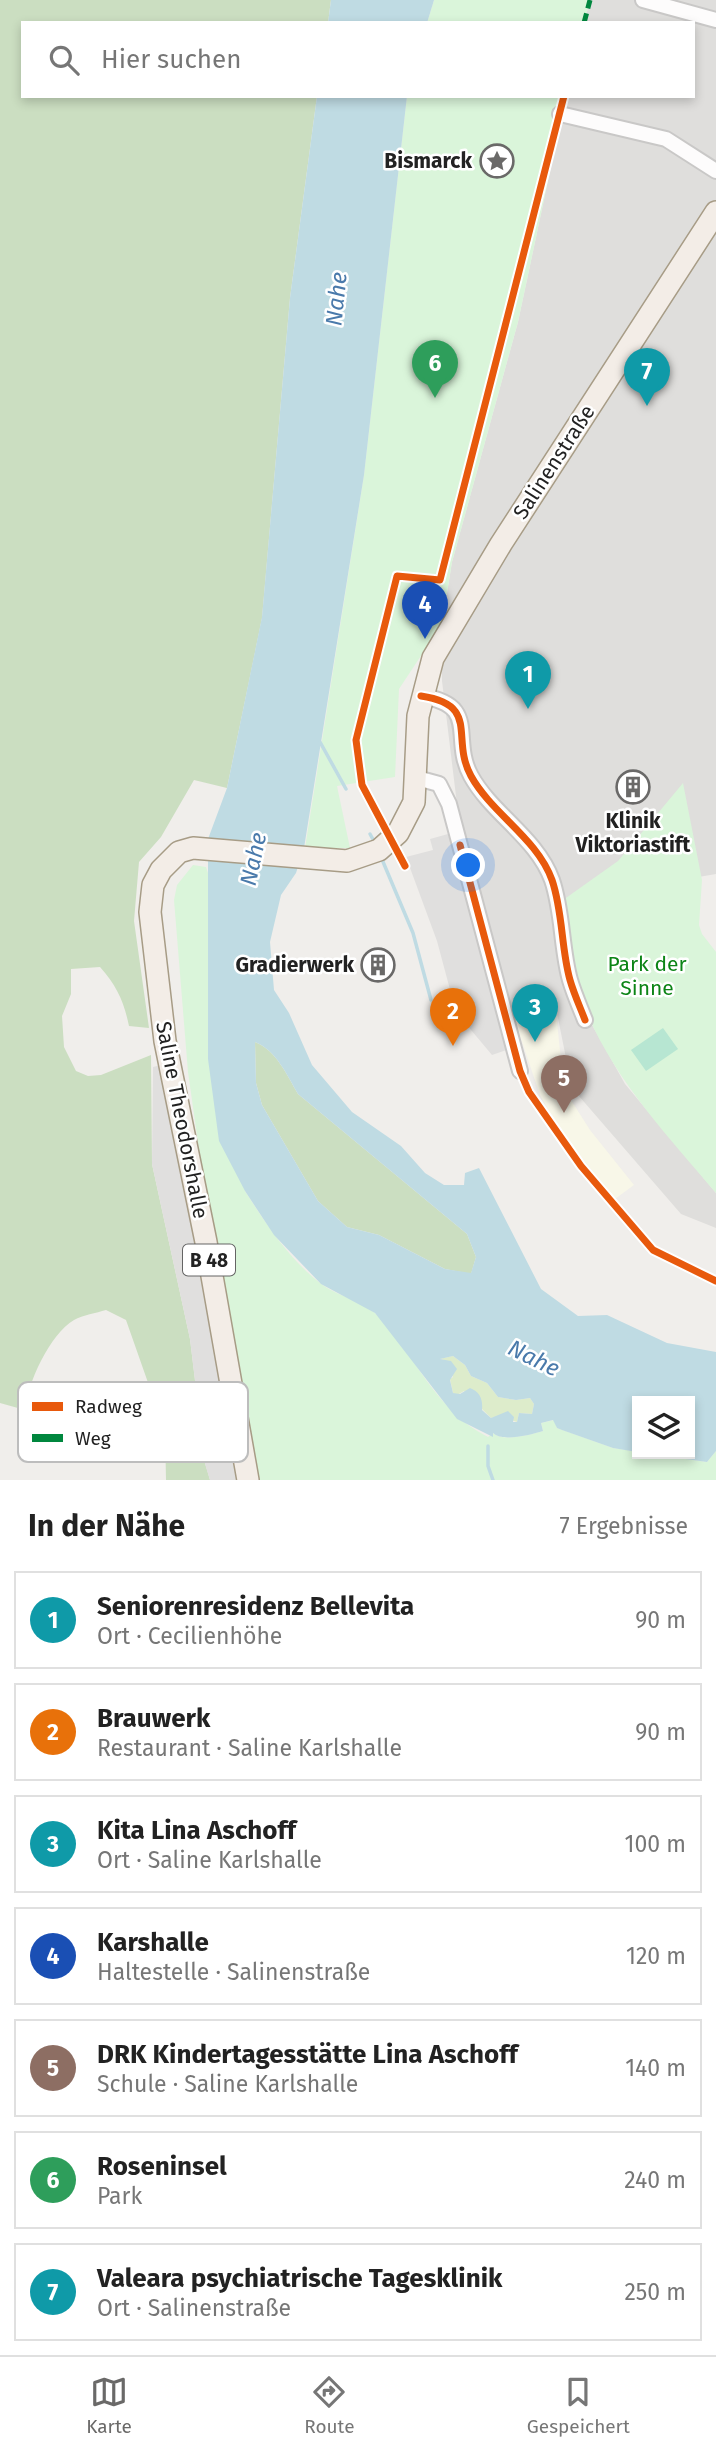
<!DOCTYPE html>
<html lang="de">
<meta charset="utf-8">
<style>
body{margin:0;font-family:"Fira Sans",sans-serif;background:#f2f2f2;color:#222}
.controls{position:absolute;right:21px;bottom:21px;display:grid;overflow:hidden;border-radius:0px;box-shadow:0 4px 10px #0003}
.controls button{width:63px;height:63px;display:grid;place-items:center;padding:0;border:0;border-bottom:2px solid #e0e0e0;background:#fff;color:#222;font:35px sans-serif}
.you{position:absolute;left:469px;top:866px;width:24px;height:24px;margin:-18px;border:5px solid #fff;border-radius:50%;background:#1a73e8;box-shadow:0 0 0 10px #1a73e833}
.badge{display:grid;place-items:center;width:46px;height:46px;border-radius:50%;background:#6a6968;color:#fff;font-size:23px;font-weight:700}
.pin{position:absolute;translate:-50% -58px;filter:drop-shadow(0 2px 4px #0008)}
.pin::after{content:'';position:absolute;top:37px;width:24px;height:21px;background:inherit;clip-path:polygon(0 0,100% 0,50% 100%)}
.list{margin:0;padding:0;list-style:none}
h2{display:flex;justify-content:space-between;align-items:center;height:91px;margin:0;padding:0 28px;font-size:30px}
h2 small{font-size:23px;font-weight:400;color:#767676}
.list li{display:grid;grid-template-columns:46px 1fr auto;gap:21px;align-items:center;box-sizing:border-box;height:98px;margin:0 14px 14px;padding:0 14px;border:2px solid #e0e0e0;border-radius:0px}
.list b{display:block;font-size:26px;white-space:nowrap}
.list p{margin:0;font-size:23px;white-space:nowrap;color:#767676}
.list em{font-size:23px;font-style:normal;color:#767676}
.icon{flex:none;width:38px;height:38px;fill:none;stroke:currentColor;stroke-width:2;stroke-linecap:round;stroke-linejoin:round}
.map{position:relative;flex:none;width:716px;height:1480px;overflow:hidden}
.search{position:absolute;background:#fff;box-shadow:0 4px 10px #0003;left:21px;right:21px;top:21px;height:77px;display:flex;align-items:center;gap:18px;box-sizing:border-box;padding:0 24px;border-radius:0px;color:#767676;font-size:26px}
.sheet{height:875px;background:#fff}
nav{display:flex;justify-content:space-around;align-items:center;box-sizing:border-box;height:98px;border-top:2px solid #e0e0e0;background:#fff;font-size:19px;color:#767676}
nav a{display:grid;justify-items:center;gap:4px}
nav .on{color:#6a6968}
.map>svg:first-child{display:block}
</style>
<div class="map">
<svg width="716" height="1480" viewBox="0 0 716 1480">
<rect width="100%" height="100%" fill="#f0eeeb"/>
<path fill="#dfdedc" d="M590,0H716V874L564,900L591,1023L625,1084L716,1193V1228L681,1214L572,1088L555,1003L513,1015L460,829L442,681V624L452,562L518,322L566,96H693V23H584Z"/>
<path fill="#f8f7e8" d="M555,1003L564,1089L590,1130L634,1185L615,1199L560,1131L540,1095L513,1015Z"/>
<path fill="#ddeccb" d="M453,1356L465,1365L471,1376L487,1383L498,1397L516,1400L530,1398L534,1404L532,1414L519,1413L517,1422L500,1416L491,1418L464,1391L457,1395L453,1393L450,1379L453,1377L445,1360L439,1359Z"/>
<g fill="#cbdec1">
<path d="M0,0H331L328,23H23V96H317L290,298L262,618L227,788L194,780L161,837L139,862L134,921L149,1028L129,1026C124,1002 117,986 100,967L71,969V994L62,1016L64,1047L76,1071L88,1076L101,1075L151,1055L152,1164L190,1339L205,1463L210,1480H166L165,1431L126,1320L106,1310C96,1313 83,1315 74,1320C50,1334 27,1384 25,1410L0,1403Z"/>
<path d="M255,1042C276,1050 287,1075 298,1094L467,1234L476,1257L471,1274L445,1269L379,1235L347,1227L318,1201L262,1105L256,1083Z"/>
</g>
<g fill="#daf5da">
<path d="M434,0H590L584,23H427Z"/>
<path d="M407,96H566L518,322L452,562L442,624L399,689L395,777L337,786L350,848H305L364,475Z"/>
<path d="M683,783L702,880L699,925L702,934L716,952V1193C661,1128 599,1064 575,979C568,954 567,926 563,900L618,861Z"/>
<path d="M193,865L206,867L210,879L245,1191C266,1224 289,1259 320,1283C336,1296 362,1300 376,1314C416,1355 434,1410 488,1437L493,1433C502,1442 529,1435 543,1431L541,1423L554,1420L557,1428L613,1448L707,1462L716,1451V1480H254L208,1213L188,1072L174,900L177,885Z"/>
</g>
<path fill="#b7e6d2" d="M663,1028L678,1049L646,1071L631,1050Z"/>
<g fill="#e0dfde">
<path d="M448,834L512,1048L492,1055L456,1012L437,941L406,857L433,850L430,839Z"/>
<path d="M161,1065L245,1480H210L205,1464L190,1339L152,1164L153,1067Z"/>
</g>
<g fill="#bfdbe3" fill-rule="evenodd">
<path d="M331,0H434L427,23H328Z"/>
<path d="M317,96H407L364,475L304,848L296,873L281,895L270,942L274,990L289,1013L312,1065L352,1112L401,1146L425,1173L444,1185H464L465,1173L479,1168L541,1289L578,1316L607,1315L667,1343L716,1352V1451L707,1462L650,1454H690V1401H637V1452L613,1448L562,1430L557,1428L553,1420L541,1423L543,1431C530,1435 502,1442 493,1433V1437L457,1419L375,1313L321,1284L274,1235L245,1191L219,1141L208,1059V839L227,788L262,617L290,298ZM255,1042C276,1050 287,1075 298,1094L467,1234L476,1257L471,1273L445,1269L379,1235L347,1227L318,1201L262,1105L256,1083ZM453,1356L465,1365L471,1376L487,1383L498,1397L516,1400L530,1398L534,1404L532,1414L519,1413L517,1422H513L514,1417L508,1411L491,1418L482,1410C483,1399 480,1392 470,1388L460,1394L453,1393L450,1380L457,1369L451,1361L440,1359Z"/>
</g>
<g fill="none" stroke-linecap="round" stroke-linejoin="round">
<g stroke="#bfdbe3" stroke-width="3.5">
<path d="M320,742L346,789"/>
<path d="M370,834L375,843"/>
<path d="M381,857L413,933L431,1000"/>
<path d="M488,1446V1466L493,1480"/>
</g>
<defs>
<g id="street">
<path d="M643,0L716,20"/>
<path d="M560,114L666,139L716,171"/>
<path d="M421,696C481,705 450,738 471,776C492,814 537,838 552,880C563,912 561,948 570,980C574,994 580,1007 585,1020"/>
<path d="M417,778L439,784L449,804L520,1071"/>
</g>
<path id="primary" d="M248,1480L206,1242L165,1041L150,912L153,885L161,870L179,852L193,848L347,861L379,850L398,833L414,802L418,716L433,658L501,544L716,212"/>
</defs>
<use href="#street" stroke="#c9c8c7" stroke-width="18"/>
<use href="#primary" stroke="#a79c86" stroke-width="24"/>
<use href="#street" stroke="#fdfcfc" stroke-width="14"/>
<use href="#primary" stroke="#f3ede7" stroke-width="21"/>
<path stroke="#00873e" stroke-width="5" stroke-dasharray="10 5" stroke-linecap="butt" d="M584,23L590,0"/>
<defs>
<g id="cycleway">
<path d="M421,696C481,705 450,738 471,776C492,814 537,838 552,880C563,912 561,948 570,980C574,994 580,1007 585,1020"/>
<path d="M460,845L520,1071L529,1092L581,1166L653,1250L716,1281"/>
<path d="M405,866L362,785L356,740L397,576L440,580L564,96"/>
</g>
</defs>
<use href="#cycleway" stroke="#fff" stroke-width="11"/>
<use href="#cycleway" stroke="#e8590c" stroke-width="7"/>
</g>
<defs>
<symbol id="sight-ring" viewBox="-11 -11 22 22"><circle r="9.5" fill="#fff" stroke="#6a6968" stroke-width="1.5"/><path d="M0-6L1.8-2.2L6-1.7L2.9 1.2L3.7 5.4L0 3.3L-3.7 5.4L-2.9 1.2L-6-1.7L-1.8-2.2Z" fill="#6a6968"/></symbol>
<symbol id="building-ring" viewBox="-11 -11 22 22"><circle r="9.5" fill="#fff" stroke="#6a6968" stroke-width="1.5"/><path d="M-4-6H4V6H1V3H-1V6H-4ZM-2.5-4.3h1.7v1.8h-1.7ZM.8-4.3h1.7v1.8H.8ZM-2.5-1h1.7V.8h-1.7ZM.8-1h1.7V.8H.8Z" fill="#6a6968"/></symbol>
</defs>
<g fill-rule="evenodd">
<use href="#sight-ring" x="478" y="142" width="38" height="38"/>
<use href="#building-ring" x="614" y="768" width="38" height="38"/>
<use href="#building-ring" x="359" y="946" width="38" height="38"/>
</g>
<g text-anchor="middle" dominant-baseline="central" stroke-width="5" stroke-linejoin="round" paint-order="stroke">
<rect fill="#fff" stroke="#646464" stroke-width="2" x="183" y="1244.5" width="52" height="31" rx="5"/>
<g font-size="19" font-weight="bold" fill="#222">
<text x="209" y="1260">B 48</text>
</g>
<g font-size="21" font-weight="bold" fill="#222" stroke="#fff" text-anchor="end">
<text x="472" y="161">Bismarck</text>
<text x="633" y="821" text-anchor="middle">Klinik<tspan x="633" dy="24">Viktoriastift</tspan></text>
<text x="354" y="965">Gradierwerk</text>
</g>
<g font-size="21" fill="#222" stroke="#fff">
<text transform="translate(554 462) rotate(-57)">Salinenstraße</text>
<text transform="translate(182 1120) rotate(79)">Saline Theodorshalle</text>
</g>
<g font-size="21" fill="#0c8416" stroke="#fff">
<text x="647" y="964">Park der<tspan x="647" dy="24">Sinne</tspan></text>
</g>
<g font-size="23" font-style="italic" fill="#4a7aab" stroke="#fff">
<text transform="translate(336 299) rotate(-84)">Nahe</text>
<text transform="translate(253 859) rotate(-78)">Nahe</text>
<text transform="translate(534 1358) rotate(26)">Nahe</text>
</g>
</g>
<rect x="18" y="1382" width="230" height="80" rx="10" fill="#fff" stroke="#bdbdbd" stroke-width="2"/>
<rect x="32" y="1402" width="31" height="9" fill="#e8590c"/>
<rect x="32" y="1434" width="31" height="8" fill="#00873e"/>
<g font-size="19" fill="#222">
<text x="75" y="1413">Radweg</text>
<text x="75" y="1445">Weg</text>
</g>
</svg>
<div class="controls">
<button><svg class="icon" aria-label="layers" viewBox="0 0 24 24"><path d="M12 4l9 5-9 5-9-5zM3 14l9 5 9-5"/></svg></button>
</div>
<div class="you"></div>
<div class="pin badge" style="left:528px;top:709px;background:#0f9aa8">1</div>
<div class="pin badge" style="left:453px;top:1046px;background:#e8710a">2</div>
<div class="pin badge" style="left:535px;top:1042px;background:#0f9aa8">3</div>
<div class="pin badge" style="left:425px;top:639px;background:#1a4fb4">4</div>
<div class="pin badge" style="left:564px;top:1113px;background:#8d6e63">5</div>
<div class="pin badge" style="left:435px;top:398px;background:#2e9e5b">6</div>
<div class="pin badge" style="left:647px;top:406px;background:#0f9aa8">7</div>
<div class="search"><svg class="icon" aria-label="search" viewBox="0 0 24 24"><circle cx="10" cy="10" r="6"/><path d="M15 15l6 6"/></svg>Hier suchen</div>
</div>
<section class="sheet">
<h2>In der Nähe<small>7 Ergebnisse</small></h2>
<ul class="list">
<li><span class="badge" style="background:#0f9aa8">1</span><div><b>Seniorenresidenz Bellevita</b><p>Ort · Cecilienhöhe</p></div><em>90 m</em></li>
<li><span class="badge" style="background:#e8710a">2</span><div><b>Brauwerk</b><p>Restaurant · Saline Karlshalle</p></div><em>90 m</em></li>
<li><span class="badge" style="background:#0f9aa8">3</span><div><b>Kita Lina Aschoff</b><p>Ort · Saline Karlshalle</p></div><em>100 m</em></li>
<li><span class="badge" style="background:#1a4fb4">4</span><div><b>Karshalle</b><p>Haltestelle · Salinenstraße</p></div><em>120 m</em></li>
<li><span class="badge" style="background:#8d6e63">5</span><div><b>DRK Kindertagesstätte Lina Aschoff</b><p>Schule · Saline Karlshalle</p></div><em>140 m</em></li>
<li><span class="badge" style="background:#2e9e5b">6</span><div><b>Roseninsel</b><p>Park</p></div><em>240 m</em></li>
<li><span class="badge" style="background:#0f9aa8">7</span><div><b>Valeara psychiatrische Tagesklinik</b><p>Ort · Salinenstraße</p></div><em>250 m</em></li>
</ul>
</section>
<nav>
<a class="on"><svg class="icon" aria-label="map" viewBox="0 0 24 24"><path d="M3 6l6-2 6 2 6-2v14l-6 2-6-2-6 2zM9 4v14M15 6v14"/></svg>Karte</a>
<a><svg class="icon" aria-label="directions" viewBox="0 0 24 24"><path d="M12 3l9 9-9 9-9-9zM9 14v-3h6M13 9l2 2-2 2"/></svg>Route</a>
<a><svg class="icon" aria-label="saved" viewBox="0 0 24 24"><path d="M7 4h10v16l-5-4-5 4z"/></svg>Gespeichert</a>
</nav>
